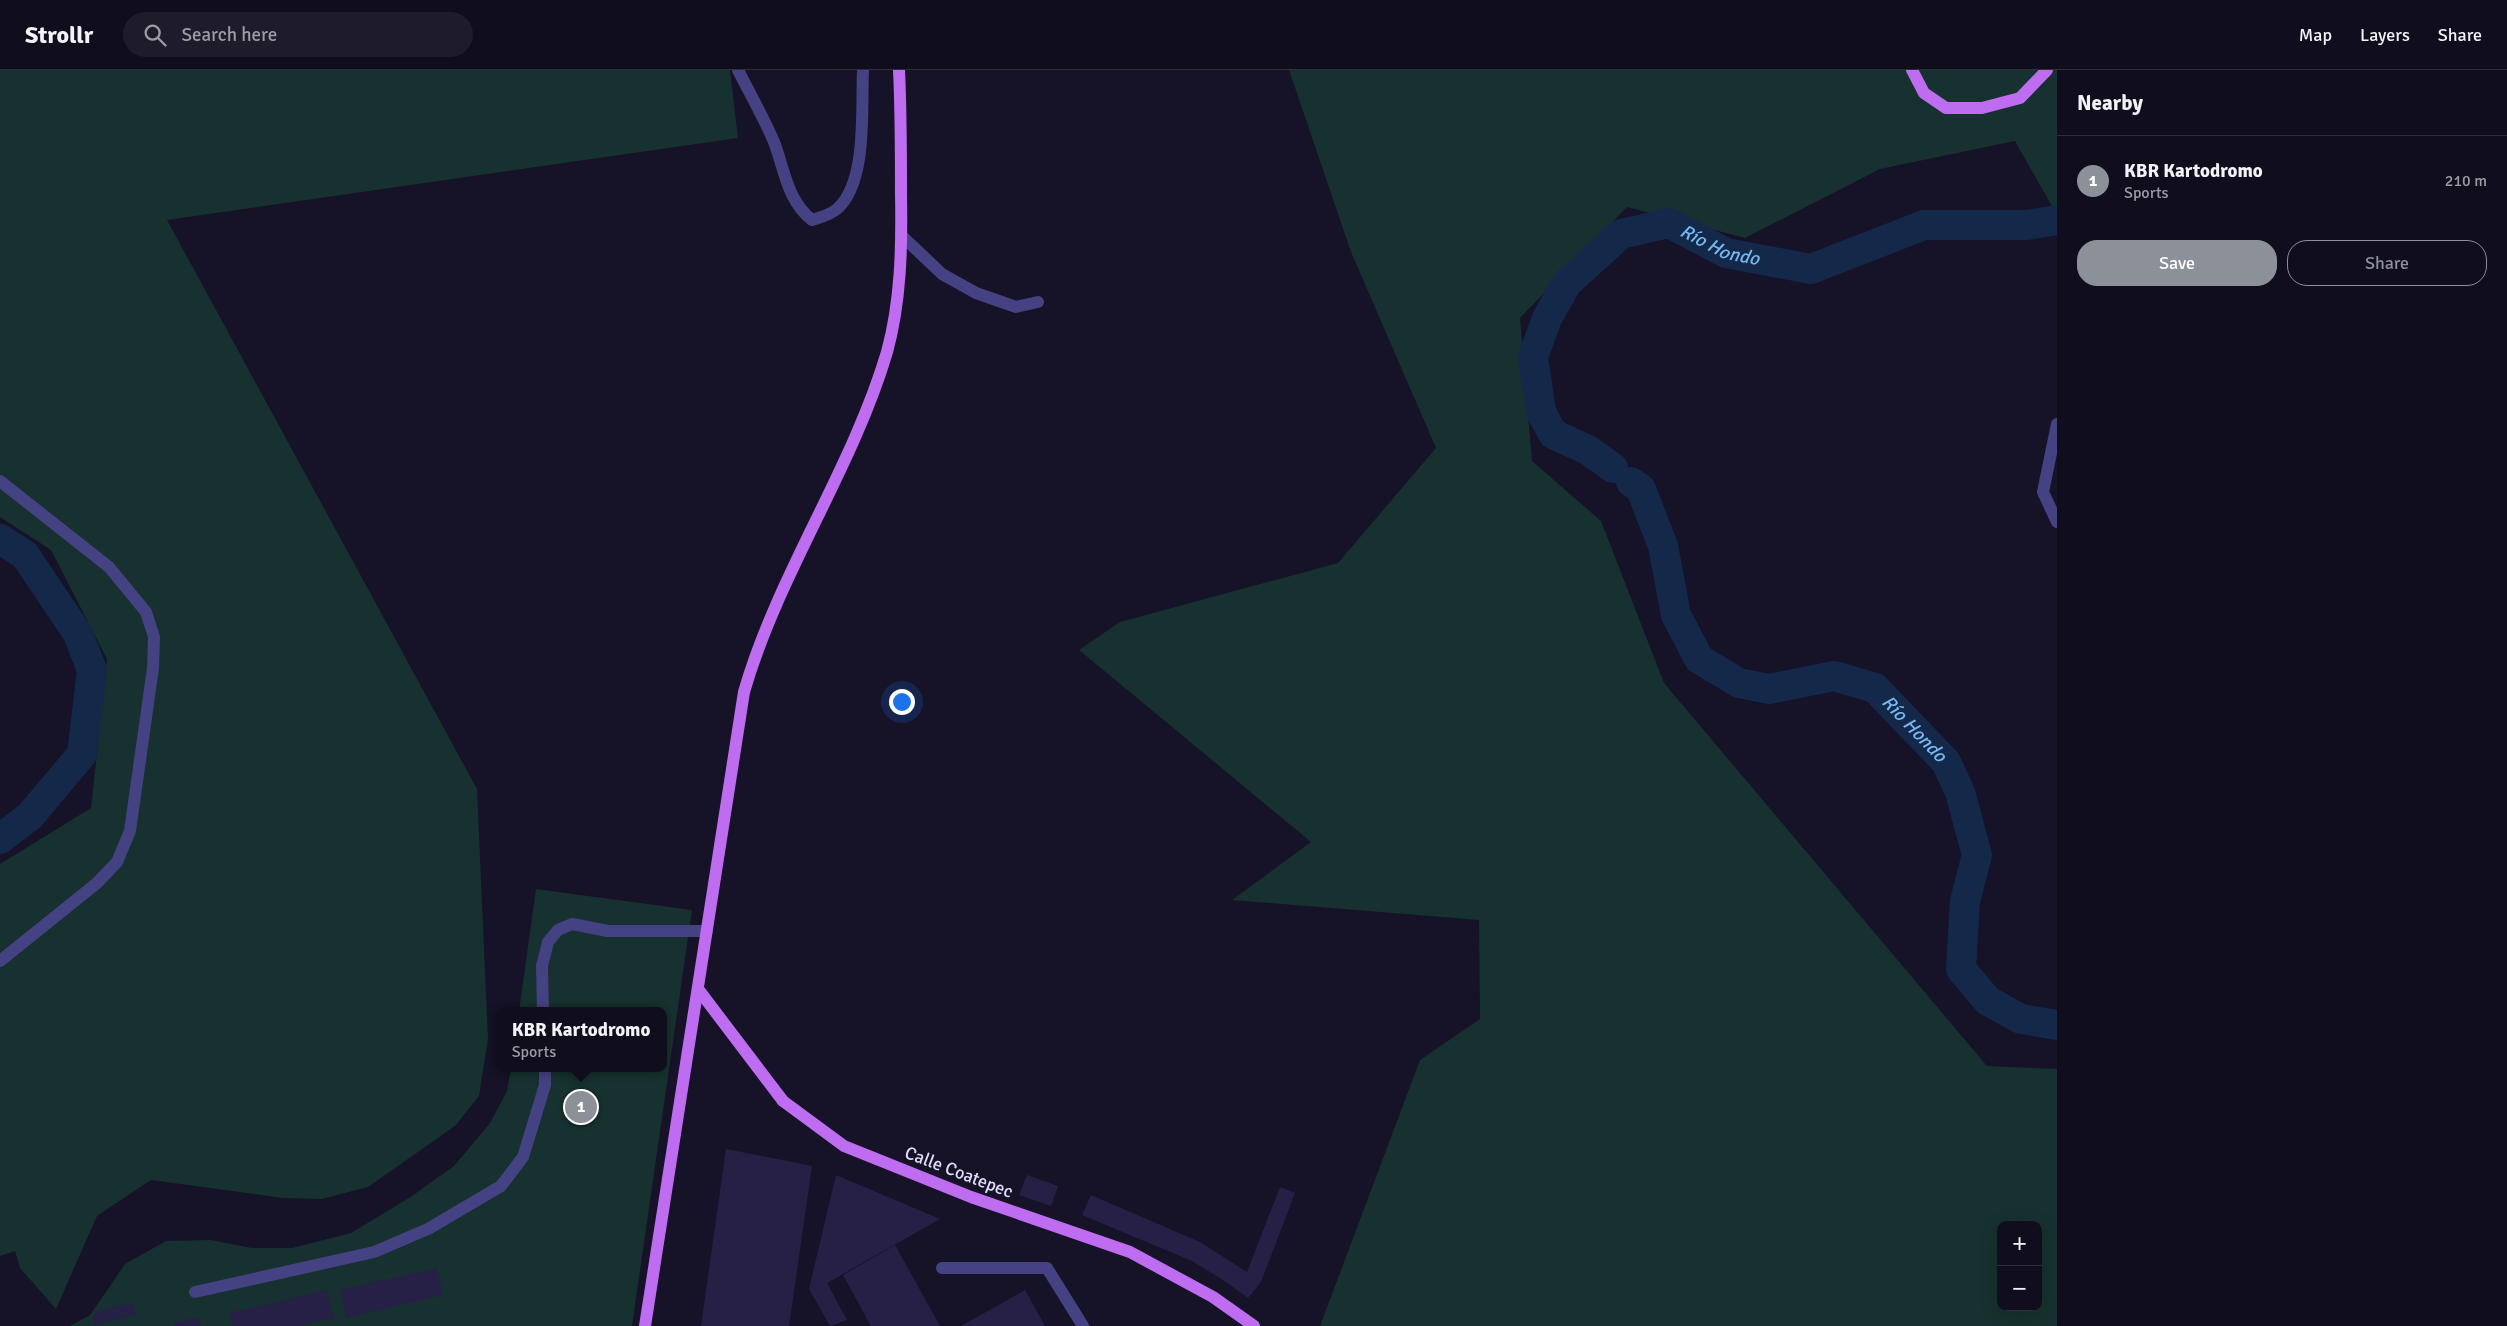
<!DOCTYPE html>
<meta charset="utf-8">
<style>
body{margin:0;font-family:Signika,sans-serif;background:#1e1c2a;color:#f1f3f6}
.controls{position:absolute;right:15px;bottom:15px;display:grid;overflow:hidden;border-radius:10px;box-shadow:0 5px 20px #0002}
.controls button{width:45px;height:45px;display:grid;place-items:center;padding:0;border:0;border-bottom:1px solid #302e3b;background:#100e1d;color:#f1f3f6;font:25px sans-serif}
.you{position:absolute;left:901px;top:631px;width:18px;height:18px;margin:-12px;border:4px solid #fff;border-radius:50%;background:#1a73e8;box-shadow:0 0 0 8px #1a73e833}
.badge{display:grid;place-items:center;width:32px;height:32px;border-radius:50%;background:#8c9099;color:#fff;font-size:16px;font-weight:700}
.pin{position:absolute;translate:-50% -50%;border:2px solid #fff;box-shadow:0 1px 5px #0006}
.popup{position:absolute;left:495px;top:937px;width:172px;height:65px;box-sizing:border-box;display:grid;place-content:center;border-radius:10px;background:#100e1d;filter:drop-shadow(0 1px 4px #0005);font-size:16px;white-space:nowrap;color:#9c9ca4}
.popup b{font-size:19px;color:#f1f3f6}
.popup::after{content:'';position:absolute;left:50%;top:100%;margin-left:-10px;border:10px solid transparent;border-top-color:#100e1d}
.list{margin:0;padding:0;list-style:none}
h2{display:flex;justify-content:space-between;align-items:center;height:65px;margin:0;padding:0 20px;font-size:21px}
h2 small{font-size:16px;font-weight:400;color:#9c9ca4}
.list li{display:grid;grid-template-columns:32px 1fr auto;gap:15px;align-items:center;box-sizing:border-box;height:90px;padding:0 20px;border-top:1px solid #302e3b}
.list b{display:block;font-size:19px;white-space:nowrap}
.list p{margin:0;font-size:16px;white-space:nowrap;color:#9c9ca4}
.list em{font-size:16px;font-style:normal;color:#9c9ca4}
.actions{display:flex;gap:10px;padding:15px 20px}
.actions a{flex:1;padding:11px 0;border:1px solid #8c9099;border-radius:20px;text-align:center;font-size:18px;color:#8c9099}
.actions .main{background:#8c9099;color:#fff}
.icon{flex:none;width:28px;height:28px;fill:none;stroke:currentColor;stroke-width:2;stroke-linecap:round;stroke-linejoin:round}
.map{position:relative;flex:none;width:2057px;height:1256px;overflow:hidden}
header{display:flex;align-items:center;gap:30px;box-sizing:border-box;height:70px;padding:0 25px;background:#100e1d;border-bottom:1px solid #302e3b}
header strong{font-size:24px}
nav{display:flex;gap:28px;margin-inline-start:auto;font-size:18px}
.search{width:350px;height:45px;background:#1e1c2a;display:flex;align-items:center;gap:12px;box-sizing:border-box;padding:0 18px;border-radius:28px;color:#9c9ca4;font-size:19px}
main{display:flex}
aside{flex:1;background:#100e1d}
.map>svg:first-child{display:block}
</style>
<header>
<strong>Strollr</strong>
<div class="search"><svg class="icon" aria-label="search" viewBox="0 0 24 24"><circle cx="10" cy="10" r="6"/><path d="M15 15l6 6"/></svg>Search here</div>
<nav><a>Map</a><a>Layers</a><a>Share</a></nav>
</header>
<main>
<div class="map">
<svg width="2057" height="1256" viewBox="0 0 2057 1256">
<rect width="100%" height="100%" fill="#161227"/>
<g fill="#16312f" fill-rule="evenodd">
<path d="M0,0H730L738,68L167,150L477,719L488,969L479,1026L455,1056L368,1117L322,1129L283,1128L151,1110L97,1146L56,1239L20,1198L15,1181L0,1186V794L91,738L107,589L51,480L0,447Z"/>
<path d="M1289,0H2057V145L2015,71L1880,99L1745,168L1627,137L1520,248L1532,391L1601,451L1664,613L1987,996L2057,999V1256H1320L1420,990L1480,949L1479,850L1232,830L1311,772L1079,580L1120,552L1338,493L1436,378L1351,182ZM2001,1155H2038V1237H2001Z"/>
<path d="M536,819L692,840L632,1256H70L90,1245L125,1194L166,1171L211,1170L252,1178H292L351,1163L412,1126L454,1096L490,1053L507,1021L511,998H664V941H519Z"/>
</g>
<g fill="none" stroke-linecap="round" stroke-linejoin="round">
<g stroke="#14294a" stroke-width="30">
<path id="s1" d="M1613,398L1588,380L1553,364L1541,342L1533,287L1547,248L1567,213L1621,164L1669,153L1726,183L1811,199L1924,155H2027L2057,150"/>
<path id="s2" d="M1631,412L1641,419L1663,476L1676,545L1699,589L1739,613L1769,619L1834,606L1875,618L1946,692L1960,722L1977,785L1965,831L1961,899L1988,931L2021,949L2057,955"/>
<path d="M0,469L25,485L78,564L92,600L82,684L30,746L0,769"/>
</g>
</g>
<g fill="#272046">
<path d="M726,1079L812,1096L789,1256H701Z"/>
<path d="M836,1105L940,1149L827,1213L847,1250L830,1256L809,1219Z"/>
<path d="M1027,1105L1058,1116L1051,1136L1019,1125Z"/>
<path d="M1280,1117L1295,1123L1261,1212L1248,1228L1223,1210L1192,1191L1082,1145L1091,1125L1200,1172L1247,1202Z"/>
<path d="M895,1175L940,1256H871L843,1205Z"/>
<path d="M437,1198L443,1225L346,1248L340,1220Z"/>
<path d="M327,1220L334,1248L299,1256H232L229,1243Z"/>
<path d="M1025,1220L1045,1256H961Z"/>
<path d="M133,1233L136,1245L94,1255L92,1247L97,1241Z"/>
<path d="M199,1247L201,1256H174L173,1253Z"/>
</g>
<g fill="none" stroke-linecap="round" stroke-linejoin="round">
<g stroke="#444282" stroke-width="12">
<path d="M738,0C750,24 764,48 774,72C785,101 787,130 812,150C821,147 830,145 837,139C868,112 861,38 863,0"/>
<path d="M901,165L942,204L976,223L1016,237L1038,232"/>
<path d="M2057,354L2043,422L2057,452"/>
<path d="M0,411L109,497L146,542L154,567L153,598L130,761L117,792L97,813L0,891"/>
<path d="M543,941L542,896L548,872L558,860L572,854L608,861H707"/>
<path d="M942,1198H1047L1083,1256"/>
<path d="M195,1222L374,1182L428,1159L501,1116L523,1087L545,1015V998"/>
</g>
<g stroke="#be6df1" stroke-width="12">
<path d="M1912,0L1924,23L1946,38H1982L2020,28L2047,0"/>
<path d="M698,919L783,1031L844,1076L971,1127L1130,1182L1213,1227L1254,1256"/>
<path d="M645,1256L744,622C778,504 852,400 887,282C901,231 902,177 901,124C901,83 901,41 899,0"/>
</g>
</g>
<g text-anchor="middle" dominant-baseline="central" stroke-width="4.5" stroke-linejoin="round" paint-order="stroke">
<g font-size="18" fill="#dfdcfc" stroke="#161227">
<text transform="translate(959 1102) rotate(21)">Calle Coatepec</text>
</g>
<g font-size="19" font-style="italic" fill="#74b9f2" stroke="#161227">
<text stroke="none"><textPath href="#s1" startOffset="410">Río Hondo</textPath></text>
<text stroke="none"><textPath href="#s2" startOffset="436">Río Hondo</textPath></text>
</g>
</g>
</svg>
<div class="controls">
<button>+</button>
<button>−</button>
</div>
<div class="you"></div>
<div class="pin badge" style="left:581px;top:1037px">1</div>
<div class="popup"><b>KBR Kartodromo</b>Sports</div>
</div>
<aside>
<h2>Nearby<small></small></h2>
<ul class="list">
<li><span class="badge">1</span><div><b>KBR Kartodromo</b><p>Sports</p></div><em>210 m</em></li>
</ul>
<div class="actions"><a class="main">Save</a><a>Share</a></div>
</aside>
</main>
